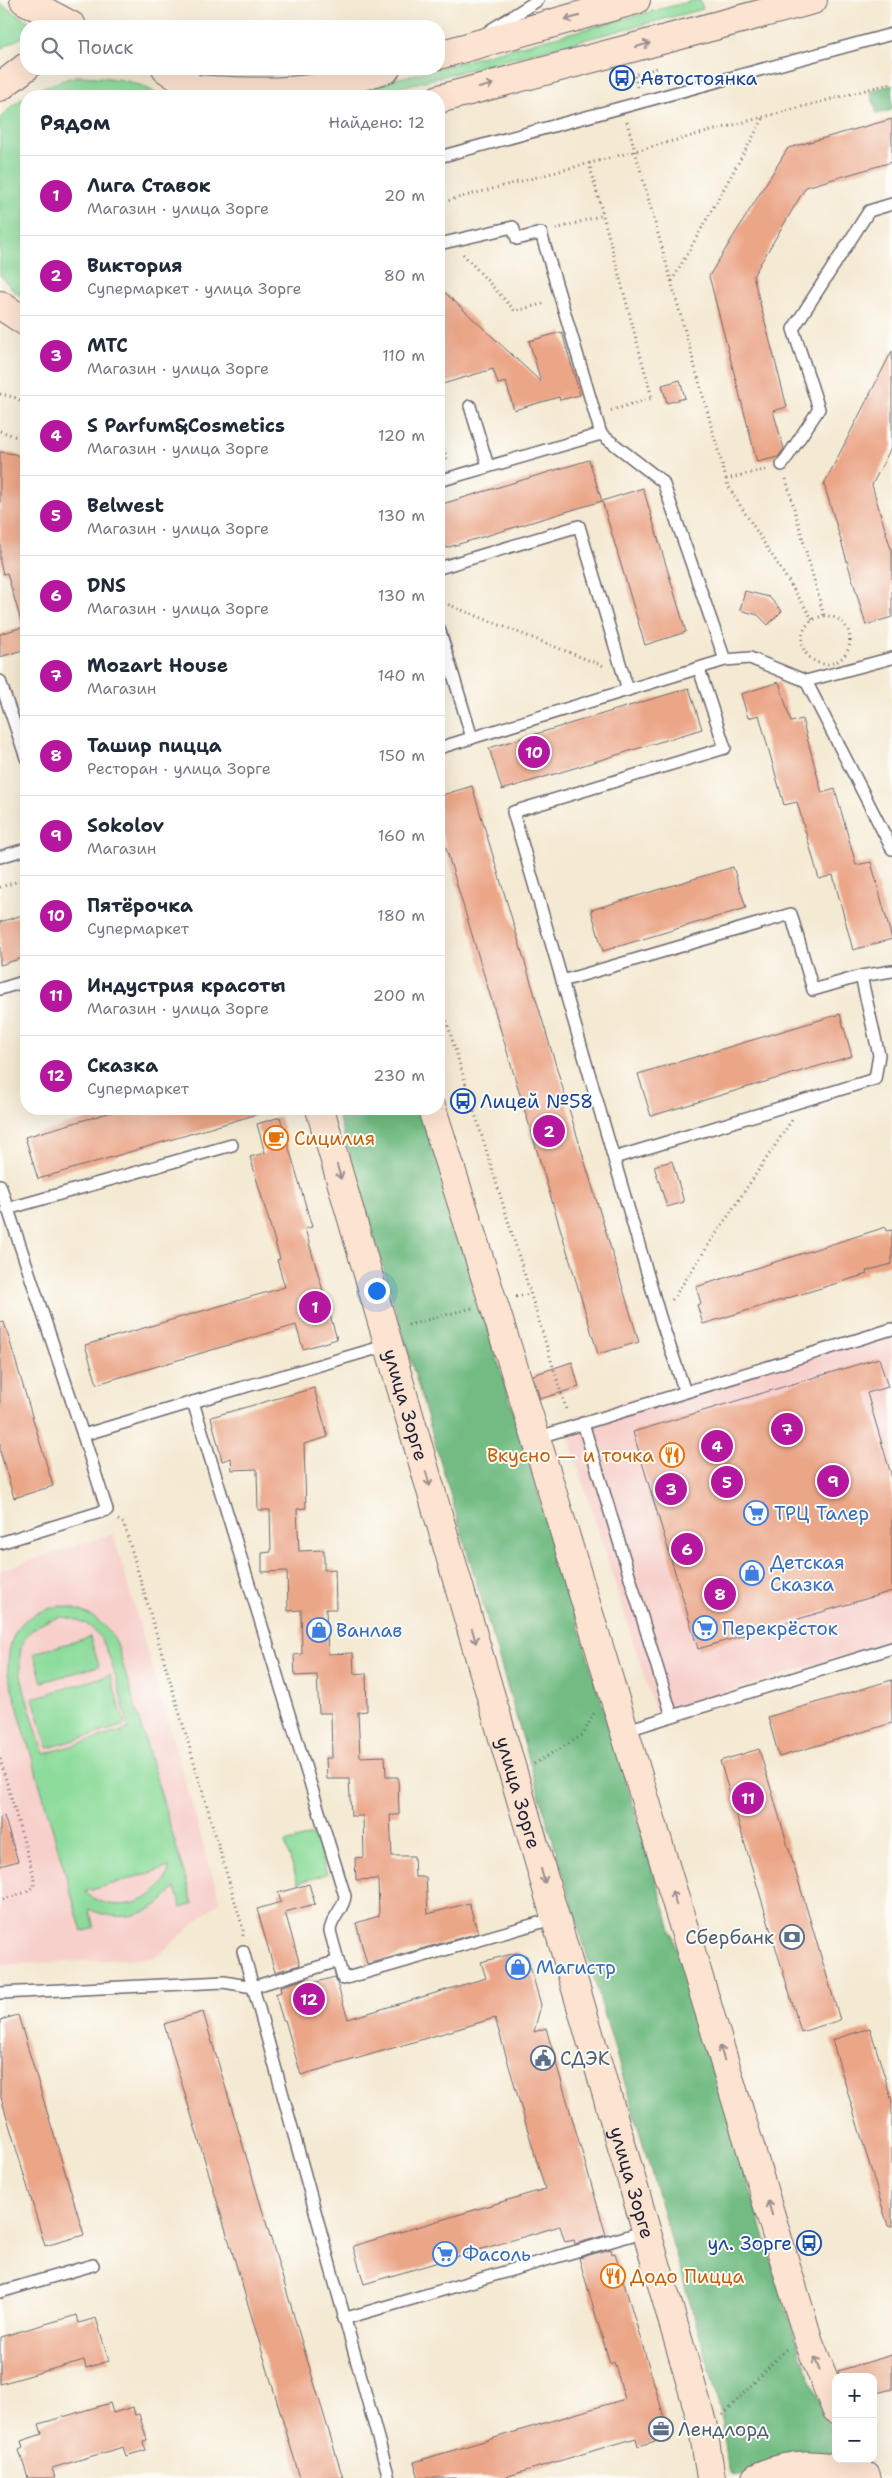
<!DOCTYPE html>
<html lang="ru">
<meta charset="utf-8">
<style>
body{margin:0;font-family:"Shantell Sans",sans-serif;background:#f6f6f7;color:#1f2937}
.controls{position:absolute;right:15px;bottom:15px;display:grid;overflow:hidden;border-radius:10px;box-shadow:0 5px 20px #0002}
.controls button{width:45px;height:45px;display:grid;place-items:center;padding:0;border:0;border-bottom:1px solid #e0e1e3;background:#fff;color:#1f2937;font:25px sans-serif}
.you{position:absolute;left:376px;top:1290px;width:18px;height:18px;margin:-12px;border:4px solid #fff;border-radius:50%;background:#1a73e8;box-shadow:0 0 0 8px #1a73e833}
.badge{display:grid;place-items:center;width:32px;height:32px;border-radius:50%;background:#b5179e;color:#fff;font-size:16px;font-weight:700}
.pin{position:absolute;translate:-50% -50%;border:2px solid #fff;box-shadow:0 1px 5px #0006}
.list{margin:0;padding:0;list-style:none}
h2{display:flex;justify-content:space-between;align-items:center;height:65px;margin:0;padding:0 20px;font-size:21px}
h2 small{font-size:16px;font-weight:400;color:#747a83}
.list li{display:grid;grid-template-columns:32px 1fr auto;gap:15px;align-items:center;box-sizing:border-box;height:80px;padding:0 20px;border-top:1px solid #e0e1e3}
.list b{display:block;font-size:19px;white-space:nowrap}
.list p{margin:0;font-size:16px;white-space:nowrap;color:#747a83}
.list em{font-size:16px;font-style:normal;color:#747a83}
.icon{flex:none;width:28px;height:28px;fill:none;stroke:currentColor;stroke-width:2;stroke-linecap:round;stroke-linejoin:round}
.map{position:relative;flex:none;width:892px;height:2478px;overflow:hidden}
.search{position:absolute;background:#fff;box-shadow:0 5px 20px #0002;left:20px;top:20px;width:425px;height:55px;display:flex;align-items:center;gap:12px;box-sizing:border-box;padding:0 18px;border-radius:20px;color:#747a83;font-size:19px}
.panel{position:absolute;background:#fff;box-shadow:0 5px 20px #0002;left:20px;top:90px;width:425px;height:1025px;border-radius:20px}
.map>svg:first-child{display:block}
</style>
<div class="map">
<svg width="892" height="2478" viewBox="0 0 892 2478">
<rect width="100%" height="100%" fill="#fdfcf7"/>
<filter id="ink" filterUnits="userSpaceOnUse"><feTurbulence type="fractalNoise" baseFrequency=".02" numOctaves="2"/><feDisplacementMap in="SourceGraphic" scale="10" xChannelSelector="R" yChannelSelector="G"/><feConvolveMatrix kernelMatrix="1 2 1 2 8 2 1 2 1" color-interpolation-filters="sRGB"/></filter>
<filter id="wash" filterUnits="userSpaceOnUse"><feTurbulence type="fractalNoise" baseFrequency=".0096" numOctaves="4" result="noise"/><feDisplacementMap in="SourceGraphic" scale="20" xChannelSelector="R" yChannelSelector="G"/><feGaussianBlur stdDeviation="1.12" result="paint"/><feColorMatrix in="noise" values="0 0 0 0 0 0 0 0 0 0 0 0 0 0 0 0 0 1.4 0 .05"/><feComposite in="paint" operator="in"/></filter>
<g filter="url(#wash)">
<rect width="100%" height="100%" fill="#f4e9d1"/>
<g fill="#f7d0cc">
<path d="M892,1322V1641L656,1714L563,1420Z"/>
<path d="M113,1534L220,1901L155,1958L0,1965V1570Z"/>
</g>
<g fill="#8ddc9b" stroke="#587f6b" fill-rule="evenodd">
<path d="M695,0H700L703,9L366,96H332Z"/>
<path d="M0,4L24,19L42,26H26V35L0,49Z"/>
<path d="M77,76C106,77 136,78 159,96H26V299L15,292L0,275V119C20,94 47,85 77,76Z"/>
<path d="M60,1606C85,1609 102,1620 116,1641L193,1904L181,1908L175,1887C154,1916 121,1924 89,1909L94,1928L82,1932L8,1674C7,1634 19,1614 60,1606ZM61,1617C73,1618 85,1621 94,1630C112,1647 122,1704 129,1729L44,1754C38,1738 34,1722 29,1706C16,1664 9,1629 61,1617ZM169,1867C165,1905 110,1916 85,1892Z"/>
<path d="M90,1637L99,1666L42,1682L34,1653Z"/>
<path d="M110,1675L125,1725L48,1748L33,1698Z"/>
<path d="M315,1834L327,1874L298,1883L285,1843Z"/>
</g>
<g fill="#72bc83" stroke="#4a6f5f">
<path d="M892,85V110L877,114L870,91Z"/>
<path d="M336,1109H421L800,2353L836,2441V2451L832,2455L739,2475L731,2474L728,2469L723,2424L712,2377Z"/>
</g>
<g id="blocks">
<g fill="#eba587">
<path d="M892,119V162L806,187L753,276L787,407L773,411L784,449L778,457L757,462L709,276L788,148Z"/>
<path d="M439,287L541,382L529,341L562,332L580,395L560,400L559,397L514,410L506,382L498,384L493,369L439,385Z"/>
<path d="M892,351V446L872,485L892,553V617L866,625L824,484Z"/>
<path d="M680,380L685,398L667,403L662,385Z"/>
<path d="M0,452L15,454L26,460V624L22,625L7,573L3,574L0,562Z"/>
<path d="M589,460L602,501L439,550V505Z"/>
<path d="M643,488L686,632L645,645L602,501Z"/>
<path d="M745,591L769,597L782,611L768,625L758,615L740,610Z"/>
<path d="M26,626V649L0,657V634Z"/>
<path d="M779,682L791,722L802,719L822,793L835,789L856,865L871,862L892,939L853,950L833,875L819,879L797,802L784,805L759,715L748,718L741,694Z"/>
<path d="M689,688L702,729L502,790L489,748Z"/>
<path d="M472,786L639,1342L598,1354L439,825V796Z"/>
<path d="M733,867L746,908L603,951L591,910Z"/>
<path d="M26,914V957L0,965V922Z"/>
<path d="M840,1014L852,1056L651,1116L638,1074Z"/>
<path d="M122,1109H260L261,1113L38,1179L25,1137Z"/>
<path d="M280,1117L312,1227L305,1229L337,1339L303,1349L296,1325L97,1384L85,1345L285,1287L277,1260L280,1259L250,1157L265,1153L257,1124Z"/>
<path d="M672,1161L684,1202L667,1207L654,1166Z"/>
<path d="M886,1227L887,1231L892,1230V1264L866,1271L867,1274L703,1324L697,1305L701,1303L696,1287Z"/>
<path d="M4,1322L53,1486L14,1498L0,1451V1323Z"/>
<path d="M879,1358L888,1387L867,1393L892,1478V1591L698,1649L633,1432Z"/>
<path d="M572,1362L579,1387L540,1399L533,1375Z"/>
<path d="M314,1388L328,1437L304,1444L306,1508L297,1509L299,1551L324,1550V1570L335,1569L336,1609H326L328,1654L353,1653L354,1674L366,1673L367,1711L358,1712L360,1757L385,1756L386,1777H398L399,1815H390L392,1856H414L415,1877H426L428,1914L469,1903L478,1933L367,1964L356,1923L379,1916L378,1879L356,1880L355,1858L364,1857L363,1816H351L349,1779H327L326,1758H332L331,1713H319L317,1675L295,1676L294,1655L302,1654L301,1610L288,1611L287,1571L262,1572V1553L271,1552L270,1510H258L257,1469L232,1470L231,1458L222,1461L211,1417Z"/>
<path d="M892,1680V1723L779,1757L768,1717Z"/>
<path d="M759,1749L840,2020L801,2032L720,1761Z"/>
<path d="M4,1816L18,1861L0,1866V1817Z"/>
<path d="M309,1884L315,1904L285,1912L300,1965L275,1972L257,1909L281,1902L278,1893Z"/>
<path d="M516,1953L527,1956L541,2005L534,2032L546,2028L606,2235L575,2244L574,2240L565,2242L560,2226L364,2284L353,2246L545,2189L495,2018L301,2075L285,2020H283L275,1994L281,1992L280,1987L305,1979L306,1985L335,1977L348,2019L486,1978L481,1962Z"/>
<path d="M203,2012L303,2346L343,2478H300L164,2024Z"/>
<path d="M18,2015L84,2235L45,2246L0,2094V2020Z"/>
<path d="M870,2028L892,2101V2226H888L832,2040Z"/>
<path d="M611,2249L612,2254L615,2253L670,2437L638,2446L636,2438L502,2478H419L414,2462L625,2399L614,2362L610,2364L579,2258Z"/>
<path d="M77,2315L79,2323L96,2318L109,2361L86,2368L84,2360L0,2384V2337Z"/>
<path d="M892,2355V2389L873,2394V2377H840L838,2371Z"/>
<path d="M110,2403L113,2413L133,2407L135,2415L139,2414L147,2440L143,2442L146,2450L126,2456L123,2447L52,2468L55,2478H28L19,2450L23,2448L21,2441L42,2434L39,2424Z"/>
</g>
</g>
</g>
<g filter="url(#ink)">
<use href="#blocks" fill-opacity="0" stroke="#6c6870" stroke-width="1"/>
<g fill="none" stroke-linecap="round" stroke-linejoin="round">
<defs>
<g id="lane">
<path d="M489,31L538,0"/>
<path d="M439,157L892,34"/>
<path d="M439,244L513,227L517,239L541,233L601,434"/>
<path d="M470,406L488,466"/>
<path d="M782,465L819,409L793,329L869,211L892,204"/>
<path d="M439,481L601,434L663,482L725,660"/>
<path d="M439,568L579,526L628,690"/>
<path d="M439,628L472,738"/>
<path d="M0,681L26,758"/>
<path d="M806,681L892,658"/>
<path d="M439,748L725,660L750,658L806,681L892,849"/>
<path d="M0,857L26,849"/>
<path d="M562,981L791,914L813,990L861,976"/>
<path d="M0,989L26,981"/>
<path d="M614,1158L875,1079L879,1055L861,976L892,971"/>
<path d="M0,1185L83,1435L193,1402"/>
<path d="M7,1209L232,1145"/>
<path d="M388,1345L193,1402L345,1896C344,1909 331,1918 330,1931L343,1979L556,1918"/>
<path d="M685,1392L660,1317L513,812L725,748L699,669"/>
<path d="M583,1423L672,1716"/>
<path d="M536,1438L892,1329"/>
<path d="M0,1543L107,1510L83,1435"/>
<path d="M624,1731L892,1648"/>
<path d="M338,1961L253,1987L389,2478"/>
<path d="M0,1993L224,1982L253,1987L243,1951"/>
<path d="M0,2292L93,2265"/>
<path d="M343,2319L646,2231"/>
</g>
<g id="secondary">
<path d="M24,0L72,26"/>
<path d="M439,55L636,0"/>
<path d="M166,69L195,89L200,96"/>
<path d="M0,87L26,67"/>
<path d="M195,89C235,91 275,94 315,88C339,84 363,75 386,69"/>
<path d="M439,99L813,0"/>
<path d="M0,305L26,322"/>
<path id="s1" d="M320,1109L702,2422L711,2478"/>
<path d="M432,1109L536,1438L809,2342L836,2409"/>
<path d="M756,2478C793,2460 828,2463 866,2476"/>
</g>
</defs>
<use href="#lane" stroke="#6c6870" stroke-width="14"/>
<use href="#secondary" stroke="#6c6870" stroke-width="30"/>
<g stroke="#6c6870" stroke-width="3" stroke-dasharray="1 4" stroke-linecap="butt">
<path d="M637,87L634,75L657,68"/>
<path d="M627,122L728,486L813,620"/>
<path d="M589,163L652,398L609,411"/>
<path d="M439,203L892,83"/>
<path d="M556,229L603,215"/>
<path d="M463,254L515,311L546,303"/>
<path d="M672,281L764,117"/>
<path d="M0,394L14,397L26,404"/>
<path d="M0,431L26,440"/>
<path d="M439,434L448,462"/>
<path d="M726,479L768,469"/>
<path d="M786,479L824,616"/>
<path d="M439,601L606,667"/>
<circle cx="826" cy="640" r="24"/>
<path d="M0,887L26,879"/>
<path d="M439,997L567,1412"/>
<path d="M516,1297L529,1294"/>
<path d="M672,1300L792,1120"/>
<path d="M408,1325L472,1308"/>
<path d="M118,1520L124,1524L243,1929V1936"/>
<path d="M0,1759L34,1877V1886L27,1892L0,1900"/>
<path d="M534,1764L583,1735L594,1713"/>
<path d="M723,2415L786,2349"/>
</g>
<use href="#lane" stroke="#fff" stroke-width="11"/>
<use href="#secondary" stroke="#fde4d1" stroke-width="28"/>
</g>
<defs><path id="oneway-shaft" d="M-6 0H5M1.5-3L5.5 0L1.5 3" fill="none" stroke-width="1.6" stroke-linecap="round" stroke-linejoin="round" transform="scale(1.25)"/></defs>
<g stroke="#9a8d8e">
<use href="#oneway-shaft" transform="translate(572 18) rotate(164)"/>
<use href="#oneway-shaft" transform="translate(643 45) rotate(-15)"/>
<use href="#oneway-shaft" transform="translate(486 86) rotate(-15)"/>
<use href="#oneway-shaft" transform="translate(339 1172) rotate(74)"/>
<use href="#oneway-shaft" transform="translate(428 1479) rotate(74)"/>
<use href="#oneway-shaft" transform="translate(474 1636) rotate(74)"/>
<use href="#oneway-shaft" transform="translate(543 1876) rotate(74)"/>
<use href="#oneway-shaft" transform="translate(674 1898) rotate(-107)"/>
<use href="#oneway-shaft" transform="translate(722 2053) rotate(-107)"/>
<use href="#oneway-shaft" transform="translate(770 2208) rotate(-107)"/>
<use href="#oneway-shaft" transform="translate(817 2364) rotate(-110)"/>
</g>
</g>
<defs>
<symbol id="bus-ring" viewBox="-11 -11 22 22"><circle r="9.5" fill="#fdfcf7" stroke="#1a4fb4" stroke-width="1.5"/><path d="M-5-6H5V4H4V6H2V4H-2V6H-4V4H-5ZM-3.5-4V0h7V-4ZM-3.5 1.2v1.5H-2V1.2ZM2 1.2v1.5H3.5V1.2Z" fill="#1a4fb4"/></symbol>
<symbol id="cafe-ring" viewBox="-11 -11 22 22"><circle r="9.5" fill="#fdfcf7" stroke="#e8710a" stroke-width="1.5"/><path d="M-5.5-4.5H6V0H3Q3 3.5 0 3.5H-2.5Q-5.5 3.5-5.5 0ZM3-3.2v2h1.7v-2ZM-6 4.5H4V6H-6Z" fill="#e8710a"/></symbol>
<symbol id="restaurant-ring" viewBox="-11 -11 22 22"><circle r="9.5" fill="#fdfcf7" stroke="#e8710a" stroke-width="1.5"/><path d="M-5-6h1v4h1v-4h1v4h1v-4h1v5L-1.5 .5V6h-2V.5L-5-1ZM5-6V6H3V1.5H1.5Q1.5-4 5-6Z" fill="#e8710a"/></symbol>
<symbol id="supermarket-ring" viewBox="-11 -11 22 22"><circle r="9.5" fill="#fdfcf7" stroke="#3f7fe0" stroke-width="1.5"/><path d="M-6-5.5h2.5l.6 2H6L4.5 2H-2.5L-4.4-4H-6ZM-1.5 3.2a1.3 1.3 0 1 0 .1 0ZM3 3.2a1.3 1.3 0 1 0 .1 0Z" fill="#3f7fe0"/></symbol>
<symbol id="shop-ring" viewBox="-11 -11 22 22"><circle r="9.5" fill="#fdfcf7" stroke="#3f7fe0" stroke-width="1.5"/><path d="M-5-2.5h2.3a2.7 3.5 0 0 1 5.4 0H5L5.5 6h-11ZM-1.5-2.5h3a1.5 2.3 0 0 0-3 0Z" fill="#3f7fe0"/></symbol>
<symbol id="bank-ring" viewBox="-11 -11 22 22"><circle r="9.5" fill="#fdfcf7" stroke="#5c6f8a" stroke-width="1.5"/><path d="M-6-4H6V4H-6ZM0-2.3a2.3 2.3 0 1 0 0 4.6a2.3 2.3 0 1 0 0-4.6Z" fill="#5c6f8a"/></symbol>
<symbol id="civic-ring" viewBox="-11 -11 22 22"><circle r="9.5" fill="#fdfcf7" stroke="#5c6f8a" stroke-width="1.5"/><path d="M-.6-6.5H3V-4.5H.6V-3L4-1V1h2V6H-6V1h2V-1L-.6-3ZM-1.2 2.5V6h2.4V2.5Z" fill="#5c6f8a"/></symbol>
<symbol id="office-ring" viewBox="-11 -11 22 22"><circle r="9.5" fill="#fdfcf7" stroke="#5c6f8a" stroke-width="1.5"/><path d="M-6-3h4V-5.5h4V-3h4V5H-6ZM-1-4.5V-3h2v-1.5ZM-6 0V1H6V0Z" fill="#5c6f8a"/></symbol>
</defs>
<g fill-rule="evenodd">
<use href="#bus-ring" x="608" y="64" width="28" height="28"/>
<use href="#bus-ring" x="449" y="1087" width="28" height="28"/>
<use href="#cafe-ring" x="262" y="1124" width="28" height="28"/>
<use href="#restaurant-ring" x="658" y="1441" width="28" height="28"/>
<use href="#supermarket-ring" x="742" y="1499" width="28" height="28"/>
<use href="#shop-ring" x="738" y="1559" width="28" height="28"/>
<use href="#supermarket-ring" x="691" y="1614" width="28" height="28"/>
<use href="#shop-ring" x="305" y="1616" width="28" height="28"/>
<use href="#bank-ring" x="778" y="1923" width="28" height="28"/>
<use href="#shop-ring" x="504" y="1953" width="28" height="28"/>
<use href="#civic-ring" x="529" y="2044" width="28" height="28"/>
<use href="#bus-ring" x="795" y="2229" width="28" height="28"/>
<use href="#supermarket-ring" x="431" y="2240" width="28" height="28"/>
<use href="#restaurant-ring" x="599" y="2262" width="28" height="28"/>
<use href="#office-ring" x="647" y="2415" width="28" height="28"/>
</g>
<g text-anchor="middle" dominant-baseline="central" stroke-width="4" stroke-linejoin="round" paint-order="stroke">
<g font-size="19" fill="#164399" stroke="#fdfcf7" text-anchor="start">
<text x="640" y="78">Автостоянка</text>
<text x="480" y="1101">Лицей №58</text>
<text x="792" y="2243" text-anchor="end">ул. Зорге</text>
</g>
<g font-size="19" fill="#c56008" stroke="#fdfcf7" text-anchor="start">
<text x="294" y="1138">Сицилия</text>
<text x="654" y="1455" text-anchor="end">Вкусно — и точка</text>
<text x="630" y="2276">Додо Пицца</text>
</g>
<g font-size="19" fill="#22223b" stroke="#fdfcf7">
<text stroke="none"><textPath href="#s1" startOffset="308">улица Зорге</textPath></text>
<text stroke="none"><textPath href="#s1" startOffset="712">улица Зорге</textPath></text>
<text stroke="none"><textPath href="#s1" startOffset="1118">улица Зорге</textPath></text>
</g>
<g font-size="19" fill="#366cbe" stroke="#fdfcf7" text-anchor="start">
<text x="774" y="1513">ТРЦ Талер</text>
<text x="770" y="1562">Детская<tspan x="770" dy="22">Сказка</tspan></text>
<text x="722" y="1628">Перекрёсток</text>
<text x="336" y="1630">Ванлав</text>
<text x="536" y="1967">Магистр</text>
<text x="462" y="2254">Фасоль</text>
</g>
<g font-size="19" fill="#4e5e75" stroke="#fdfcf7" text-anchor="start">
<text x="774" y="1937" text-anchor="end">Сбербанк</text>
<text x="560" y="2058">СДЭК</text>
<text x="678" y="2429">Лендлорд</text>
</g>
</g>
</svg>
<div class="controls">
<button>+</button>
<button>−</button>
</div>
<div class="you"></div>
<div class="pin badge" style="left:315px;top:1307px">1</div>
<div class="pin badge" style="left:549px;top:1131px">2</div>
<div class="pin badge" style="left:671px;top:1489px">3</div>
<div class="pin badge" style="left:717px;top:1446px">4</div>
<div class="pin badge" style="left:727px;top:1482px">5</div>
<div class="pin badge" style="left:687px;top:1549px">6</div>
<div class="pin badge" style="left:787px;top:1429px">7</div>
<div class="pin badge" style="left:720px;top:1594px">8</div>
<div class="pin badge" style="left:833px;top:1481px">9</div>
<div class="pin badge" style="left:534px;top:752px">10</div>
<div class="pin badge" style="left:748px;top:1798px">11</div>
<div class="pin badge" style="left:309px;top:1999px">12</div>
<div class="search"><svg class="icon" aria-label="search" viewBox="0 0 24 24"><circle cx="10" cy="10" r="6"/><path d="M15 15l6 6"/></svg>Поиск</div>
<section class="panel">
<h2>Рядом<small>Найдено: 12</small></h2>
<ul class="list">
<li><span class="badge">1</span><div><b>Лига Ставок</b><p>Магазин · улица Зорге</p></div><em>20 m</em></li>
<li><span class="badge">2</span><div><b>Виктория</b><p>Супермаркет · улица Зорге</p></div><em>80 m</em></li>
<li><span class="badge">3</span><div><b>МТС</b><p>Магазин · улица Зорге</p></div><em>110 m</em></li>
<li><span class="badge">4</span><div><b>S Parfum&amp;Cosmetics</b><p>Магазин · улица Зорге</p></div><em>120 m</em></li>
<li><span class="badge">5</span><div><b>Belwest</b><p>Магазин · улица Зорге</p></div><em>130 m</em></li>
<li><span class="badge">6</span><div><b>DNS</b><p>Магазин · улица Зорге</p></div><em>130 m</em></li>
<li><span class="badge">7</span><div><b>Mozart House</b><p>Магазин</p></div><em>140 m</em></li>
<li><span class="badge">8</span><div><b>Ташир пицца</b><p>Ресторан · улица Зорге</p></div><em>150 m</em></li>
<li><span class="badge">9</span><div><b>Sokolov</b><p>Магазин</p></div><em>160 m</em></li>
<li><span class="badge">10</span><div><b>Пятёрочка</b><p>Супермаркет</p></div><em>180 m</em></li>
<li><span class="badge">11</span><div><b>Индустрия красоты</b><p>Магазин · улица Зорге</p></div><em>200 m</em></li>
<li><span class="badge">12</span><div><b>Сказка</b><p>Супермаркет</p></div><em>230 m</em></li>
</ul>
</section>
</div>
